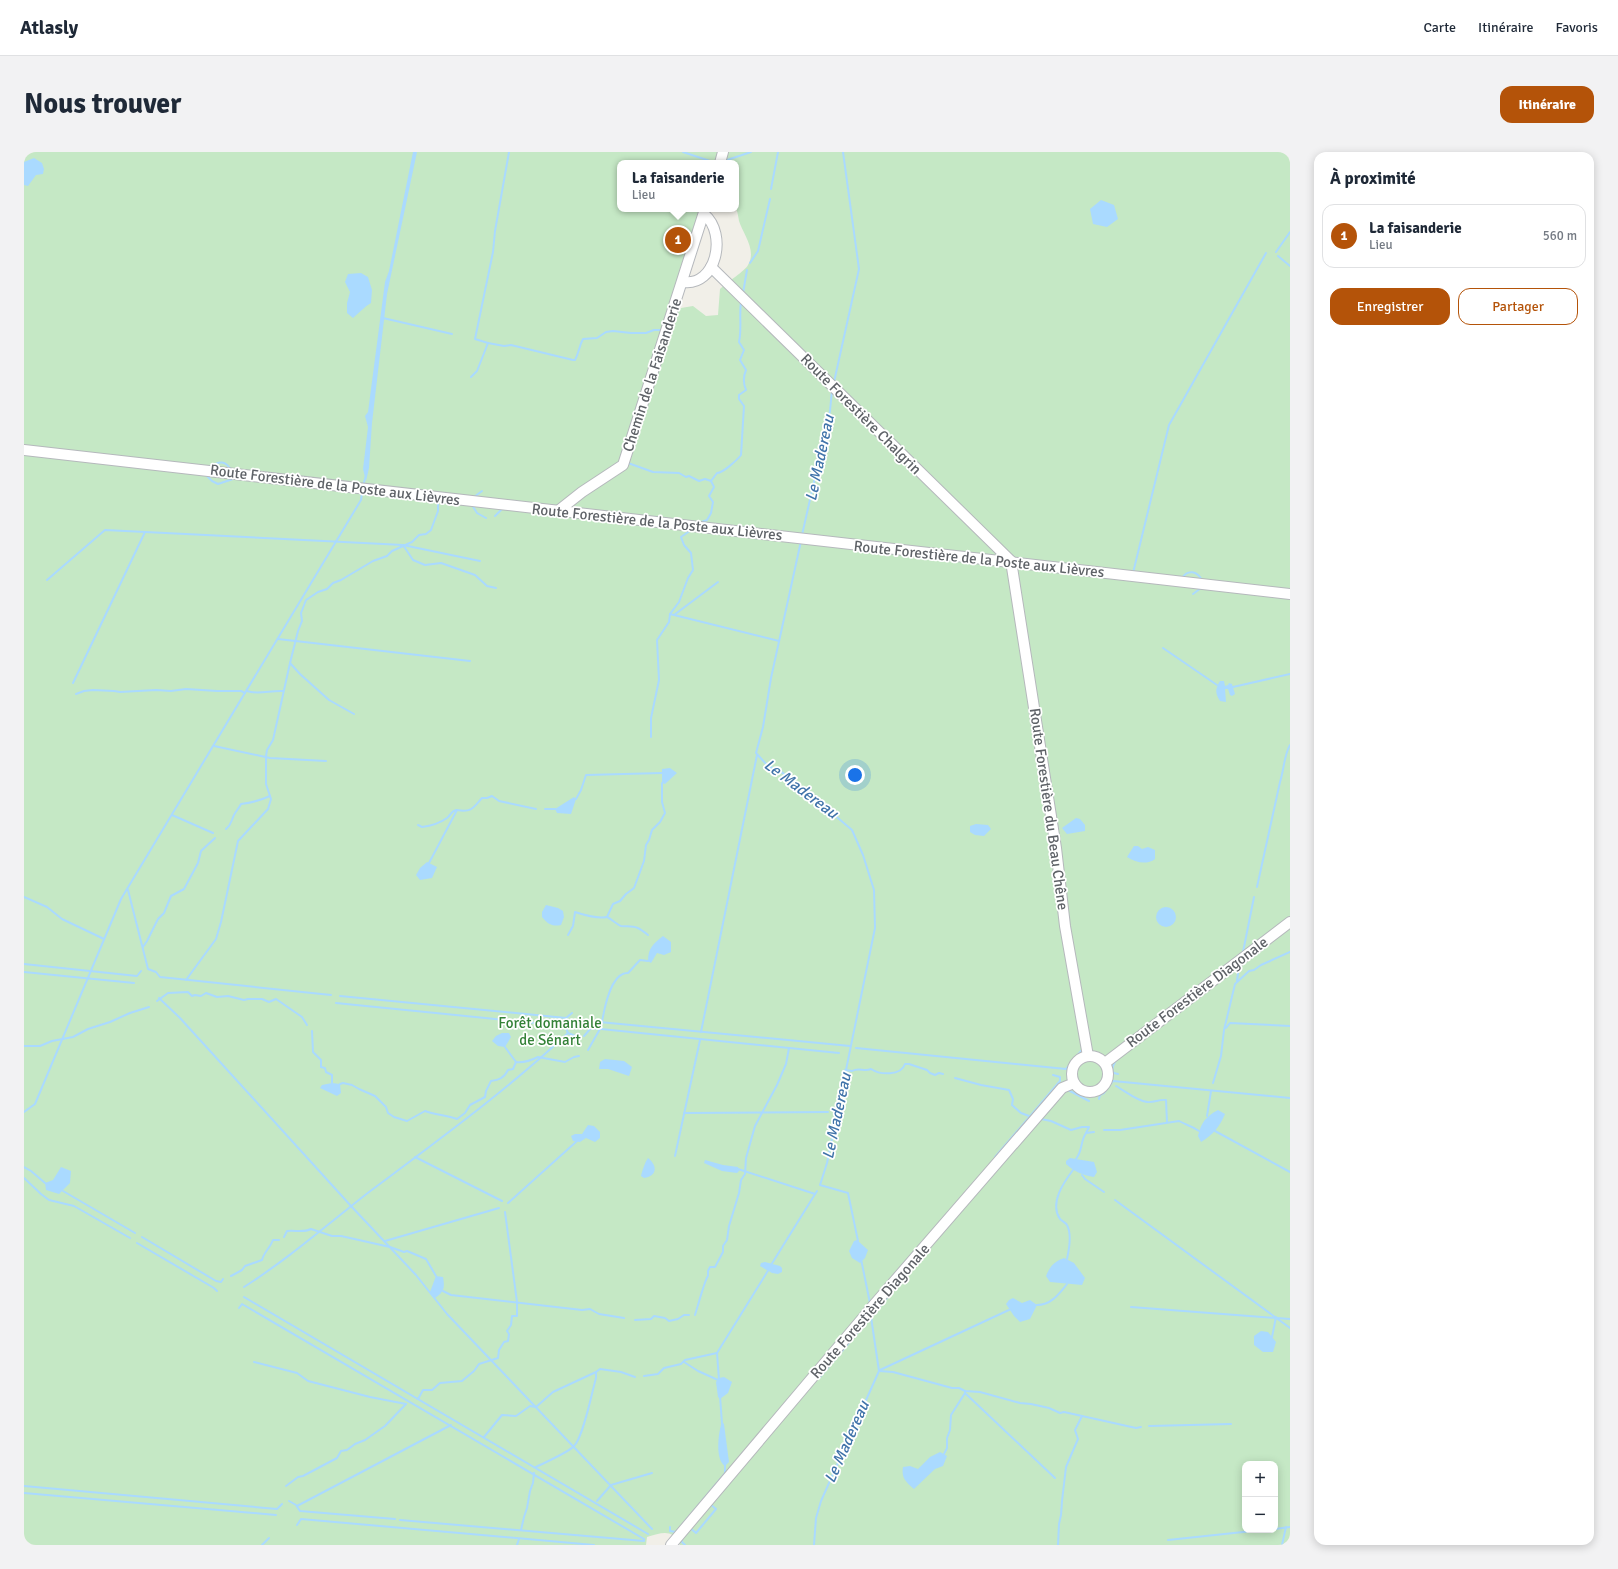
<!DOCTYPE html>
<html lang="fr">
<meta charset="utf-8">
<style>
body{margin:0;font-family:Signika,sans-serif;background:#f2f2f3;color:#1f2937}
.controls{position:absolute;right:12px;bottom:12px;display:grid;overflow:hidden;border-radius:8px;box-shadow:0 2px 10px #0003}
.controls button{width:36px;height:36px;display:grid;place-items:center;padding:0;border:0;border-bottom:1px solid #e0e1e3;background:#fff;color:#1f2937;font:20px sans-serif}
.you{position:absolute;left:831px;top:623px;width:14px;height:14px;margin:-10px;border:3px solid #fff;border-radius:50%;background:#1a73e8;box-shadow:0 0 0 6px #1a73e833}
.badge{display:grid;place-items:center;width:26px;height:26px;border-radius:50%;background:#b45309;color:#fff;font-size:13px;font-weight:700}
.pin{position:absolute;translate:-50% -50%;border:2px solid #fff;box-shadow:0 1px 4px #0006}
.popup{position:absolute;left:593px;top:8px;width:122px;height:52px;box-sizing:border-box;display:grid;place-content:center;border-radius:8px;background:#fff;filter:drop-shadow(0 1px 3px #0005);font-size:13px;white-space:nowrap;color:#747a83}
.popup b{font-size:15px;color:#1f2937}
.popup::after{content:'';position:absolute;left:50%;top:100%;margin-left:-8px;border:8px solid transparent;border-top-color:#fff}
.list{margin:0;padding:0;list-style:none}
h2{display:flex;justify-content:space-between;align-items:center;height:52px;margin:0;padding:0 16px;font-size:17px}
h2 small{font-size:13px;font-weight:400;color:#747a83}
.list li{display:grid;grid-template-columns:26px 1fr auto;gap:12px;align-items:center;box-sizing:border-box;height:64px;margin:0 8px 8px;padding:0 8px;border:1px solid #e0e1e3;border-radius:12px}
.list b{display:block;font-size:15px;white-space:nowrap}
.list p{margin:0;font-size:13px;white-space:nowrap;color:#747a83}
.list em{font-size:13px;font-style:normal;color:#747a83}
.actions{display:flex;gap:8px;padding:12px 16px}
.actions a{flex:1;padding:9px 0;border:1px solid #b45309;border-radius:12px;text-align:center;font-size:14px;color:#b45309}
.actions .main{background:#b45309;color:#fff}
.map{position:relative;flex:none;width:1266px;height:1393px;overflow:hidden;border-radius:12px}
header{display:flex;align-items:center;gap:24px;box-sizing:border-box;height:56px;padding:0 20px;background:#fff;border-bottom:1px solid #e0e1e3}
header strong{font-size:19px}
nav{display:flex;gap:22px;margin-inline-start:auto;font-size:14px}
.intro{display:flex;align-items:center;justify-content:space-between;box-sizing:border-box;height:96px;padding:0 24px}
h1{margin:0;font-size:28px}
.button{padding:10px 18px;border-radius:12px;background:#b45309;color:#fff;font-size:14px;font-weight:700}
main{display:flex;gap:24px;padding:0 24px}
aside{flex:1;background:#fff;border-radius:12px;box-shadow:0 2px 10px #0003}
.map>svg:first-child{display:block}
</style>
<header>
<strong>Atlasly</strong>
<nav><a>Carte</a><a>Itinéraire</a><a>Favoris</a></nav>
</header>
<div class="intro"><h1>Nous trouver</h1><a class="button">Itinéraire</a></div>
<main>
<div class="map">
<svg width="1266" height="1393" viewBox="0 0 1266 1393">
<rect width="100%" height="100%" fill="#f1efe8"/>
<path fill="#c5e8c5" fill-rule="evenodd" d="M0,0H1266V1393H656C648,1376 638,1381 623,1385L622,1393H0ZM596,11H712V57C714,61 714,64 715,69C719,82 733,98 724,113C721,119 703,130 696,137L694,163L682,164L669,154L651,157L681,57H596ZM1221,1312H1251V1378H1221Z"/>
<g fill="#aadaff">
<path d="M389,0H393L363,142L348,271L345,316L342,329L339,317L344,275L341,264L344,260L361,130L365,119Z"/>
<path d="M10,6L18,11L20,17L19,22L12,23L4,34L0,33V10Z"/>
<path d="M1077,48L1090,53L1094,67L1083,75L1069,72L1066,57Z"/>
<path d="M337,121L344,125L348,138L347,151C340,155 335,161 329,166L323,161V151L326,140L321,130L324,122Z"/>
<path d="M1196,529H1200L1201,534L1204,533L1205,531L1208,532L1211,542L1208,544L1206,543L1204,537H1201L1202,550L1196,549C1191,541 1191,537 1196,529Z"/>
<path d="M646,616L653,621L641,632L638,631V617Z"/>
<path d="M550,645L552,647L547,662L533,661L531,657Z"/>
<path d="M1052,666L1056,667L1061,673V679L1043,682L1038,676Z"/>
<path d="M952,672L964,673L967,677L960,684L951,683L946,680V674Z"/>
<path d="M1110,694H1114L1118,697L1124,695L1131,698V707C1123,713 1112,711 1103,705Z"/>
<path d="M403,710L413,715L408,726L396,728L392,723L396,716Z"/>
<path d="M522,753L534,756L539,759L540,765L537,773C528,775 524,772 518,765V760Z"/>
<circle cx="1142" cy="765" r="10"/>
<path d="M639,784L647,790V800L640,803L633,801L627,811L624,809C624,796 629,792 639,784Z"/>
<path d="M478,881H485L487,885L481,895L474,894L468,889L472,884Z"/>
<path d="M581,907L600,909L608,915L605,924L584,917H575L576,910Z"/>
<path d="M308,931L316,932L317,941L313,944L296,936L298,933Z"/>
<path d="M1194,958L1201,962C1196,974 1189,983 1177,990L1174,984C1177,971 1181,965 1194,958Z"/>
<path d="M564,973L570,974L576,980V986L571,990L562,986L556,990L549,989L547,984L551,982H558Z"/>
<path d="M624,1006C634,1014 633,1024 620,1026L617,1024C618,1019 621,1010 624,1006Z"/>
<path d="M1046,1006L1070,1010L1073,1020L1070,1025C1058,1023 1051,1020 1042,1012V1009Z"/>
<path d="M681,1008L699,1013L714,1015L715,1019L713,1021L698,1019L680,1011Z"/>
<path d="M37,1015L47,1019L46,1031L35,1042L22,1038L21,1031L29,1028Z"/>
<path d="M833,1088L844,1098L841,1106L836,1111L828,1106L825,1099L830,1089Z"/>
<path d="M1040,1106L1050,1111L1061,1126L1058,1133L1026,1130L1022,1124C1026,1114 1030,1110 1040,1106Z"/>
<path d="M741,1110L756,1114L758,1116V1120L754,1122L748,1121L736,1114L737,1111Z"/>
<path d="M412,1124L419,1125C421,1136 420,1140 411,1146L406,1140Z"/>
<path d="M989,1146L998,1151L1006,1148L1013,1153L1006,1167L996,1170L990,1164L982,1152L985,1148Z"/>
<path d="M1237,1179L1244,1180L1252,1190L1249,1200H1239L1230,1193V1184Z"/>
<path d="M700,1225L708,1230L704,1241L696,1247L694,1245L692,1230L695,1226Z"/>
<path d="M698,1270L700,1272L705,1310L701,1314C691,1308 694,1281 698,1270Z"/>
<path d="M916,1300L923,1304L919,1314L911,1317L890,1337C882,1330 877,1326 879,1315L886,1314L894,1317L906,1305Z"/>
</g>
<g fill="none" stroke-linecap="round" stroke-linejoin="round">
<g stroke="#aadaff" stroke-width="2">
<path d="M659,0L692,11"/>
<path d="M700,9L727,0"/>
<path d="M747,37L754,0"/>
<path d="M1252,100L1266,80"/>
<path d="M1254,104L1266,114"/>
<path d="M726,111L734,99L746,47"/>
<path d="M719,141L723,118"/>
<path d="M359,166L428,182"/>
<path d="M464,191L480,194L487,193L549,208H551C555,201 555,194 559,187L573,186L582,180L589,179L607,181H622L630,178H638"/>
<path d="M447,225L453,219L464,191L451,187L469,100L471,79L485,0"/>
<path d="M810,230L835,117L819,0"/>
<path d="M604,311L629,320L655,321L662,325L665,324L675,329L681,327L687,329"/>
<path d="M187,315C195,308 202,309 207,318"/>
<path d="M182,323L188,329L194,332L209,327"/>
<path d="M339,334L342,323"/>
<path d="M450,345L458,339"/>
<path d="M448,353L453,361L462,366"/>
<path d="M471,364L478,357"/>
<path d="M675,371L683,368L687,361L689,350L685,344L690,335L687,329L693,321C699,321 713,308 717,303L720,254L715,247V243L722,238C719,231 719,225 722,218L716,208L720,198L715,190C718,176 715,164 717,150"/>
<path d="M778,383L806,259L808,238"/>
<path d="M777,389L747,526L739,575L732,601L744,614L759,621L772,634L793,647L801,655L828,678L839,703L850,738L851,776L803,1011L796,1033L824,1041L834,1089"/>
<path d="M379,393L389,408L401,413L417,411L451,423L463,434L472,436"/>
<path d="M1109,421L1145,273L1242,101"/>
<path d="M1158,426C1164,417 1173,419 1178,428"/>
<path d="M23,428L81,378L379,393L456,409"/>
<path d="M1169,442L1177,436"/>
<path d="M646,462L755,489"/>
<path d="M650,463L694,430"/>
<path d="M254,487L446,509"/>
<path d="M1139,496L1193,533"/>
<path d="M266,511L276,522L305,548L330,562"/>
<path d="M49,531L121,380"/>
<path d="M1209,535L1266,522"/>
<path d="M223,539C233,543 248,538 259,539"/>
<path d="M52,542L60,539L69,538L90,539L96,540L132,538L147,539L162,537L193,539H217L221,541"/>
<path d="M627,585V566L635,528L633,488L645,470L646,462L655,450L664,426L669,418L667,401L660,393L657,385L667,378"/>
<path d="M190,594L246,606L302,609"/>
<path d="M552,647L557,638L562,623L638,621"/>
<path d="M521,657H531"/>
<path d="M148,663L189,681"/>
<path d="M394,673L398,675C406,674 416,671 423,666C427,663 427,659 432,658"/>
<path d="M202,677C208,672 207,669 210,663C212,659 215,656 217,652C227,651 237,648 246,644"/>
<path d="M405,711L433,658C448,661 450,655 458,646H463L468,644L475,649L512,657"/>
<path d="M1233,735L1256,630C1260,618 1260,603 1266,593"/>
<path d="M104,738L124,817L132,820L136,825L307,843"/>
<path d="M0,745L23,755L38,767L80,787"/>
<path d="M544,783L549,774L551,760C560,763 573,767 583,765"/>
<path d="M624,783C612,773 611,775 597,774C594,773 587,767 583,765L589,752L596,749L602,742L610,736L620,709L622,693L625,688L628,678L636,670L641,661L638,650V631"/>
<path d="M119,795L123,789L134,767L140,761L147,744L160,737L174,711L177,699L191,686"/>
<path d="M1219,800L1230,745"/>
<path d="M0,812L113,824L117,819"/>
<path d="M0,820L110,831"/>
<path d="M162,828L192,787L197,770L214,689L244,657L247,647L242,632V604L243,598L249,588L266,511L274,479L278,469L277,461L282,448L294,440L303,437L309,431L317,428L349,409L363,404L368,399L388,390L395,383L402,382L407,378L414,359V350"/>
<path d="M1213,829L1215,814"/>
<path d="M316,844L542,866L548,861"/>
<path d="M135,846L156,866L327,1054L392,1123L423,1162L628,1377"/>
<path d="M133,849L144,841L164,840L168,844L171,843L177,844L182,841L193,845L204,844L220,848L224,847H238L245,850L252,847L278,865L283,873"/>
<path d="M312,851L541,874L544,881"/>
<path d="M565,869L826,894"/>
<path d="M578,870C580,858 587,820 604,821L616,808L624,809"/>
<path d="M1202,876L1206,871L1266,874"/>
<path d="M288,879L289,900L297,908V915L301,916L302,920L308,923V931"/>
<path d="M677,880L733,603"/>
<path d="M560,884L567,876L815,901"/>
<path d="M0,894H16L28,889L49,885L64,877L86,870L106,861L125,855"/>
<path d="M481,895L492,910"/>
<path d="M832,896L1042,917L1058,898"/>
<path d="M564,898L576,877"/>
<path d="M1092,908L1089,914L1088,919L1090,921L1094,922"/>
<path d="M821,918L828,919C835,915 840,920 847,917C856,923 877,924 881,912H885L903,918L906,921L911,923L915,921L919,922"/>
<path d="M931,926L957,933L985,938L989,947L988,953L997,961L1005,964"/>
<path d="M1189,931L1197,904L1200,878L1211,832L1225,819L1230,818L1237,813L1266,800"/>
<path d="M316,932L319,931L328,933L335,937L351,944L362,955L364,961L370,965L383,969L401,959C411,963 422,963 433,967L441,961L446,953L461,945L462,939L467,929C475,928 480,926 484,918L489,917L492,910C499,911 508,908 514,905L541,910L550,905L555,904"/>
<path d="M1092,934C1101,939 1113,949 1123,950C1130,951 1135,947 1142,948L1143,970"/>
<path d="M1044,938L1065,949"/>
<path d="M1075,947L1076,943L1080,941L1089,929L1266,946"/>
<path d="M0,960L11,952L97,747L337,348L338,341"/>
<path d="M660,961L804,960"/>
<path d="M1183,964L1187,939"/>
<path d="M1017,967L1027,969L1047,978L1058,975H1065L1062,981"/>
<path d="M1080,978H1096L1155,969C1162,973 1168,974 1175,979"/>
<path d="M1191,979L1266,1020"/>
<path d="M651,1004L676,888"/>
<path d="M391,1005L478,1049"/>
<path d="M971,1005L1036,929V925L1029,923"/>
<path d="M1052,1007C1059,998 1056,990 1062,981L1070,980"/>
<path d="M0,1015L7,1019L21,1031"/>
<path d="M714,1017L791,1042"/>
<path d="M1058,1023L1061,1027L1080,1040"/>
<path d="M0,1026L17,1042L25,1048L50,1054L106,1086"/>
<path d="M39,1039L111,1081"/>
<path d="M1091,1048L1266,1176"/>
<path d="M484,1051L553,989"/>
<path d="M118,1085L192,1129L197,1130L199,1127"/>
<path d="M260,1085L263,1079C272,1078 279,1081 287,1077L308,1084H317L366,1095L380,1100L383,1099L402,1107L412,1124"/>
<path d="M361,1089L475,1056"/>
<path d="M113,1091L190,1136L193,1139"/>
<path d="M837,1107L846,1151"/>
<path d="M1043,1107C1045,1098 1048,1082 1043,1073C1042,1071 1038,1069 1036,1067C1025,1051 1040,1030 1049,1018"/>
<path d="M747,1113L793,1039"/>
<path d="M207,1124L218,1118L221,1114L238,1108C240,1100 246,1096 249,1088H255"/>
<path d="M220,1135C264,1107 304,1072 345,1040C413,989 482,939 544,881L551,884"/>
<path d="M419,1139L427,1143L558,1158L566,1157L575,1162L600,1166"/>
<path d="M220,1145L624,1382"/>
<path d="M1013,1153C1027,1153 1035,1142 1043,1132"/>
<path d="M1107,1155L1266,1167"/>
<path d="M215,1156L218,1152L620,1387V1389L376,1368"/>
<path d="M671,1163C673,1157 681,1127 684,1124V1119L686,1115H691L699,1100V1094L703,1088L705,1074L715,1041L717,1028L721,1022L722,1006L731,974L753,933L762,912L765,896"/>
<path d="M611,1168L627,1167L630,1164L641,1166L645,1169L654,1167L660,1163H665"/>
<path d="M1248,1185L1252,1165"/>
<path d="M693,1201L695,1228"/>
<path d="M230,1210L273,1221L284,1229L346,1245L382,1252"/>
<path d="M660,1210L674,1219L694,1228"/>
<path d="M856,1218L987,1157"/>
<path d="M855,1219L869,1220L928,1236H935L941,1239L956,1240L996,1251L1007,1252L1025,1256L1036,1261L1040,1260L1112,1276L1117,1275"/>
<path d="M620,1224L634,1222L640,1216L657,1212L661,1208L693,1201L745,1117"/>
<path d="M795,1226L872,1135"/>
<path d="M941,1239V1241L1031,1326"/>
<path d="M696,1244L698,1272"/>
<path d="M394,1247L399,1238H408L416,1231L438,1229L450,1219L455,1212L474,1206L475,1198L480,1190L484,1189L485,1182L483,1179L487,1173L488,1164H493V1150L481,1060"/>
<path d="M1125,1274L1207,1272"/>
<path d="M460,1285L478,1263L492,1264L506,1254L512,1255L529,1240L572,1220"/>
<path d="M920,1302L923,1296V1286L926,1278L927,1263L941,1241"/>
<path d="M701,1312V1321"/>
<path d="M512,1315C520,1311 545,1300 550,1294C559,1286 568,1240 572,1226V1220L576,1217L597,1220L611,1225"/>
<path d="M0,1334L253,1357L258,1352"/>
<path d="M262,1334L274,1325L279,1324L313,1306L317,1299L323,1298L331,1292L341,1288L361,1274L382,1252"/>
<path d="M0,1341L252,1363"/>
<path d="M265,1349L272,1353L276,1359L371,1367"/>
<path d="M573,1349L587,1333L628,1321"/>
<path d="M273,1354L427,1273"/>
<path d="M273,1373L277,1367L570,1393"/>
<path d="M646,1375V1379L652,1380L703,1319"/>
<path d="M666,1376L672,1381L692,1357L686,1352"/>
<path d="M1251,1377L1266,1375"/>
<path d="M497,1378L500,1365L503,1356L506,1339L509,1331L510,1321"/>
<path d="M658,1386V1390L661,1393"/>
<path d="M1144,1388L1238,1378"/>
<path d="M238,1393L245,1386"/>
<path d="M493,1393L495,1387"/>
<path d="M790,1393L792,1366L797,1349L855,1219L847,1165"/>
<path d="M1034,1393L1035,1372L1037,1363L1038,1349L1042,1315L1054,1287L1051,1278L1058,1264"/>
<path d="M1258,1393L1262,1375"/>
</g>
<defs>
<g id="minor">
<path d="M696,11L699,0"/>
<path d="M687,115L987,409"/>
<path d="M659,130C692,135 704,82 680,62"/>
<path d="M0,298L1266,442"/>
<path d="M534,359L558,340L599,313L681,57"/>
<path d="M987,409L1032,696L1041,774L1064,904"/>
<circle cx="1066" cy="922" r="18"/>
<path d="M1081,911L1266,770"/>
<path d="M647,1393L848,1155L1038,936L1050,931"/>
</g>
</defs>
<use href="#minor" stroke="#b5b8bc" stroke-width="12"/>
<use href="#minor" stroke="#fff" stroke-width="10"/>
</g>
<g text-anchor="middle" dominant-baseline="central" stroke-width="3.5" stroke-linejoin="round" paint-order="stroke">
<g font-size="15" fill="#5f6368" stroke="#fff">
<text transform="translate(628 223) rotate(-72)">Chemin de la Faisanderie</text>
<text transform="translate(837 262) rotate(45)">Route Forestière Chalgrin</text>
<text transform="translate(311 333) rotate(7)">Route Forestière de la Poste aux Lièvres</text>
<text transform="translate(633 370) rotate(6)">Route Forestière de la Poste aux Lièvres</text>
<text transform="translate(955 407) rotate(6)">Route Forestière de la Poste aux Lièvres</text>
<text transform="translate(1025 657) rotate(82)">Route Forestière du Beau Chêne</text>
<text transform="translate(1173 840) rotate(-37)">Route Forestière Diagonale</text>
<text transform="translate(846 1159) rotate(-49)">Route Forestière Diagonale</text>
</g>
<g font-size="15" fill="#348238" stroke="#fff">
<text x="526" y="871">Forêt domaniale<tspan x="526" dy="17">de Sénart</tspan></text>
</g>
<g font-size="16" font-style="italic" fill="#4174aa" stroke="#fff">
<text transform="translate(796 306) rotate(-78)">Le Madereau</text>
<text transform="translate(777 637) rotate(37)">Le Madereau</text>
<text transform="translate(813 964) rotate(-78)">Le Madereau</text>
<text transform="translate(823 1290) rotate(-66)">Le Madereau</text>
</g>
</g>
</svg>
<div class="controls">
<button>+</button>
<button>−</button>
</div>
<div class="you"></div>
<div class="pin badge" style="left:654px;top:88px">1</div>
<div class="popup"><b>La faisanderie</b>Lieu</div>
</div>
<aside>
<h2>À proximité<small></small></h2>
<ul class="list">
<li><span class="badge">1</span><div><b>La faisanderie</b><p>Lieu</p></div><em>560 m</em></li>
</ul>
<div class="actions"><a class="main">Enregistrer</a><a>Partager</a></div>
</aside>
</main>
